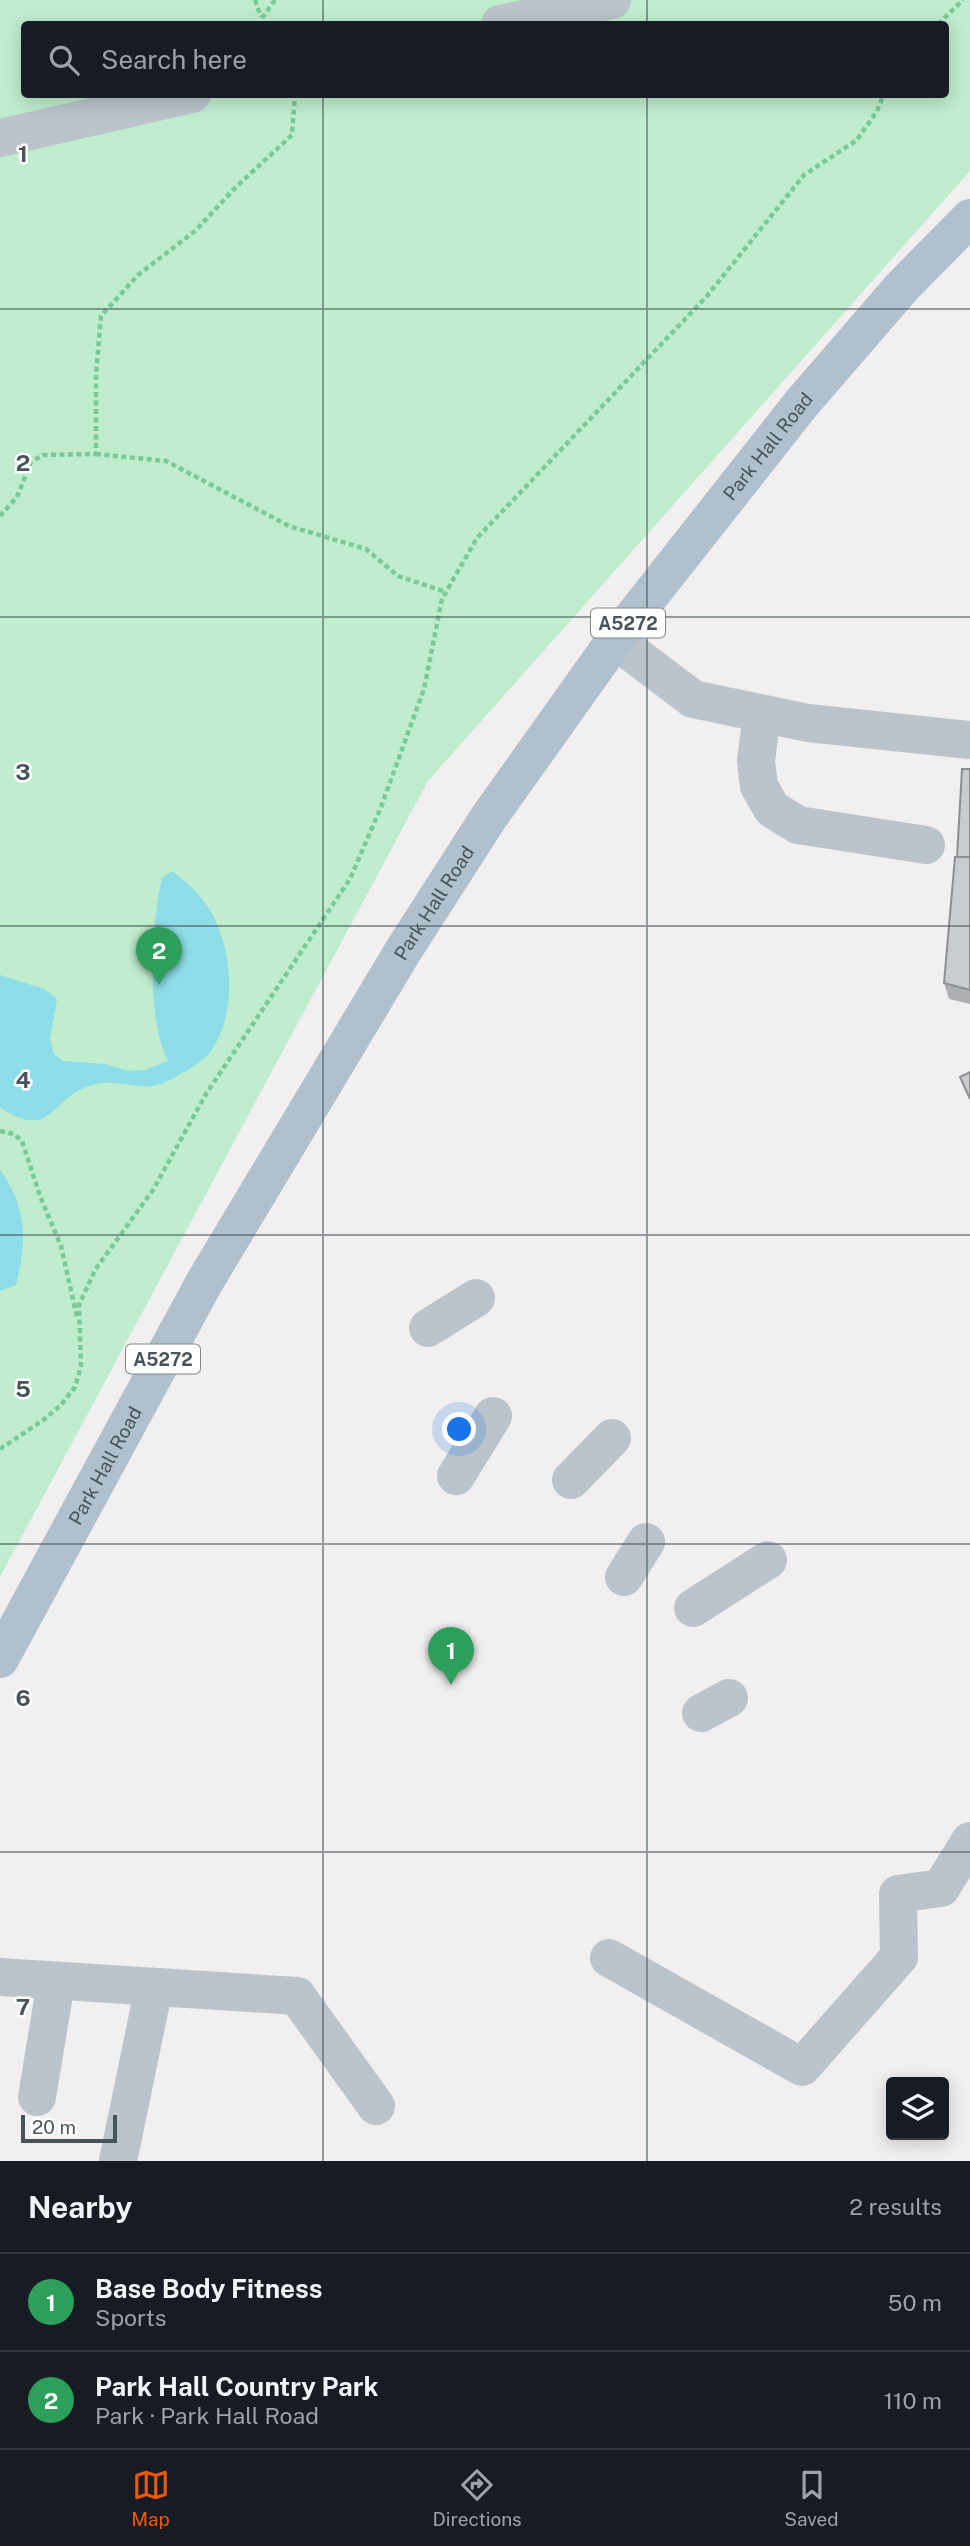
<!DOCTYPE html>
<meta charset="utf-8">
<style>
body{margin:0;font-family:"Public Sans",sans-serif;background:#242831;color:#f1f3f6}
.controls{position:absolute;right:21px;bottom:21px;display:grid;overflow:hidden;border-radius:7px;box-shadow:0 4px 18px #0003}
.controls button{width:63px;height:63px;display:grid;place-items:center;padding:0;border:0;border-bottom:2px solid #363941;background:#171b24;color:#f1f3f6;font:35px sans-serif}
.scale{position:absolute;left:21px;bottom:18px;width:96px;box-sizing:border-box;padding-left:7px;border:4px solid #48545b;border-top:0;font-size:19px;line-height:24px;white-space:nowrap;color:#48545b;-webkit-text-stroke:5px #fff;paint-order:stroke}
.you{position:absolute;left:460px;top:1430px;width:24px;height:24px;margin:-18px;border:5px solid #fff;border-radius:50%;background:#1a73e8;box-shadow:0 0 0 10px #1a73e833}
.badge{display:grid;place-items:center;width:46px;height:46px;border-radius:50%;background:#ea580c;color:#fff;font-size:23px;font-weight:700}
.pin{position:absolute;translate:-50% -58px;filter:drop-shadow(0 2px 4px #0008)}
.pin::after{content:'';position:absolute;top:37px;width:24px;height:21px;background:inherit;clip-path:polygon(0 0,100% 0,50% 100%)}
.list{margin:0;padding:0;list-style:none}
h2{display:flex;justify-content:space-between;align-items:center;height:91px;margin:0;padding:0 28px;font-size:30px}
h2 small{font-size:23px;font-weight:400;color:#9ea1a6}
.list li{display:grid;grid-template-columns:46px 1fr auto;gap:21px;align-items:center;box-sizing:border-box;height:98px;padding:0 28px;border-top:2px solid #363941}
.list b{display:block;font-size:26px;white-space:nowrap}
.list p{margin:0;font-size:23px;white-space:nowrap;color:#9ea1a6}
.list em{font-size:23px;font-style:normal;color:#9ea1a6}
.icon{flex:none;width:38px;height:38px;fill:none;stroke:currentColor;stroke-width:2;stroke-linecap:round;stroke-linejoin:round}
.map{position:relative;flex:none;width:970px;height:2161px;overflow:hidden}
.search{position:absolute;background:#171b24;box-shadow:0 4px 18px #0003;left:21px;right:21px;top:21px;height:77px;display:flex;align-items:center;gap:18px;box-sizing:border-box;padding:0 24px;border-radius:7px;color:#9ea1a6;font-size:26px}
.sheet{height:287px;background:#171b24}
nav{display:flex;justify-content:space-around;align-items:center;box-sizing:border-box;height:98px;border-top:2px solid #363941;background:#171b24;font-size:19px;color:#9ea1a6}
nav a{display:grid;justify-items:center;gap:4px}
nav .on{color:#ea580c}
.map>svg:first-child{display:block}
</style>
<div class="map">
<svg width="970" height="2161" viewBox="0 0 970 2161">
<rect width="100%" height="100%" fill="#f1efef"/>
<path fill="#bfedcd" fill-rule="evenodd" d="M0,0H970V171L428,781L0,1577ZM24,24H946V94H24Z"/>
<g fill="#8edde8">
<path d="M172,871C182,879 195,889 203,900C233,939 240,1012 210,1052C201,1064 179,1075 166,1082C142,1094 117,1077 92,1085C47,1099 55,1141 0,1108V975L44,989L57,999L50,1039L54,1054L63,1061L105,1064L129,1071L145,1070L168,1061C146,1017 151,926 162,878Z"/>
<path d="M0,1170C27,1206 27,1242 16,1285L0,1291Z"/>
</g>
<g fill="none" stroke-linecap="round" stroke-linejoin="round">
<g stroke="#79c99b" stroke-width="4.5" stroke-dasharray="5 3.5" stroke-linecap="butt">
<path d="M255,0L261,17"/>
<path d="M262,18L275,0"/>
<path d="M938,24L963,0"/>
<path d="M96,454L166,461L289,526L366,549L398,576L446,592"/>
<path d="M0,516L17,497L31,462L43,455L96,454V374L101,316L138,275L195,231L236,187L292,135L295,94"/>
<path d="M0,1131L14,1134L22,1141L40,1196L61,1246L77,1317"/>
<path d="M0,1449L42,1421L61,1405L75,1387L81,1366L79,1305L95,1270L153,1190L206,1094L350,879L381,807L424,689L442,599L477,538L707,296L804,175L857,140L877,111L884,94"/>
</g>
<g stroke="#bbc4cb" stroke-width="38">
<path d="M500,24L612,0"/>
<path d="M0,138L192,94"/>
<path d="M615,640L693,699L808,723L970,740"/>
<path d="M762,714L756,761L759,786L772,809L798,825L926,845"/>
<path d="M428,1328L476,1298"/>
<path d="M456,1476L493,1416"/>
<path d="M571,1480L612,1438"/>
<path d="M624,1577L646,1542"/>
<path d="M693,1608L768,1560"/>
<path d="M701,1713L729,1698"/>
<path d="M609,1958L802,2067L899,1957L898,1894L941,1888L970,1841"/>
<path d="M0,1977L297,1996L376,2106"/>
<path d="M37,2097L56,1982"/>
<path d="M118,2161L154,1987"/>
</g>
<path stroke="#b0c0cc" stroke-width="38" id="s1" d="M0,1659L204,1283L403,951L489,817L615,640L801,404L902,287L970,218"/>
</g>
<path fill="#adafb4" d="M970,769V1004L949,999L944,983L957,857Z"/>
<g fill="#c9ccd1" stroke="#8d8f92" stroke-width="2">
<path d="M962,769H970V857H957Z"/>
<path d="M955,857H970V990L944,983Z"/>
<path d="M970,1072V1099L960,1077Z"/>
</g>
<path fill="none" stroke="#48545b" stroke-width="2" stroke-opacity="0.55" d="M323,0V24M647,0V24M323,94V2161M647,94V2161M0,309H970M0,617H970M0,926H970M0,1235H970M0,1544H970M0,1852H970"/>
<g text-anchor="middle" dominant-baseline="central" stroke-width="5" stroke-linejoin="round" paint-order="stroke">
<g fill="#fff" stroke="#7f878c" stroke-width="2">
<rect x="591" y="608.5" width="74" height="29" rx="5"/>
<rect x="126" y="1344.5" width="74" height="29" rx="5"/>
</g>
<g font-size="18" font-weight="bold" fill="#48545b">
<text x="628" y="623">A5272</text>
<text x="163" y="1359">A5272</text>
</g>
<g font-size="19" fill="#48545b" stroke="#fff">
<text stroke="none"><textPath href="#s1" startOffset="1438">Park Hall Road</textPath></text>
<text stroke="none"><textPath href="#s1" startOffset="872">Park Hall Road</textPath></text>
<text stroke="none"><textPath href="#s1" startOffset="220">Park Hall Road</textPath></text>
</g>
</g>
<g font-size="23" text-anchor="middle" font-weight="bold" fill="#48545b" stroke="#fff" stroke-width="5" stroke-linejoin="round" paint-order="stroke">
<text x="23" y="162">1</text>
<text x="23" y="471">2</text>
<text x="23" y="780">3</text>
<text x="23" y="1088">4</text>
<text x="23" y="1397">5</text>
<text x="23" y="1706">6</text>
<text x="23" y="2015">7</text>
</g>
</svg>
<div class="controls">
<button><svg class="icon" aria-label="layers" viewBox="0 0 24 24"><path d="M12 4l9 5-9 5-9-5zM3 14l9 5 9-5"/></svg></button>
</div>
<div class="scale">20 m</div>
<div class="you"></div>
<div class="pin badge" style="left:451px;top:1685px;background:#2e9e5b">1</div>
<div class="pin badge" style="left:159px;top:985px;background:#2e9e5b">2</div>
<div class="search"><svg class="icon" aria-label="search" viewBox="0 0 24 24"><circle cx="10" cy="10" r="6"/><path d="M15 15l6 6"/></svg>Search here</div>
</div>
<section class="sheet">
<h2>Nearby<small>2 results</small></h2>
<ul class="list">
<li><span class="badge" style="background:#2e9e5b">1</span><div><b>Base Body Fitness</b><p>Sports</p></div><em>50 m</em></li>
<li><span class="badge" style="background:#2e9e5b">2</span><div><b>Park Hall Country Park</b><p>Park · Park Hall Road</p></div><em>110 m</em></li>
</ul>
</section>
<nav>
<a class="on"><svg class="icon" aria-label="map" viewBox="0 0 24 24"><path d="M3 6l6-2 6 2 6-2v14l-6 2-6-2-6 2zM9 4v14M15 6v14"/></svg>Map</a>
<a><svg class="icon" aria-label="directions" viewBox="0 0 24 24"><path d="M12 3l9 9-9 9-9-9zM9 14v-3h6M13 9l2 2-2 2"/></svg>Directions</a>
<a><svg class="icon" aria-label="saved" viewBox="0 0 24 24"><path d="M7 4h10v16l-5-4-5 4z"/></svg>Saved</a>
</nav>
